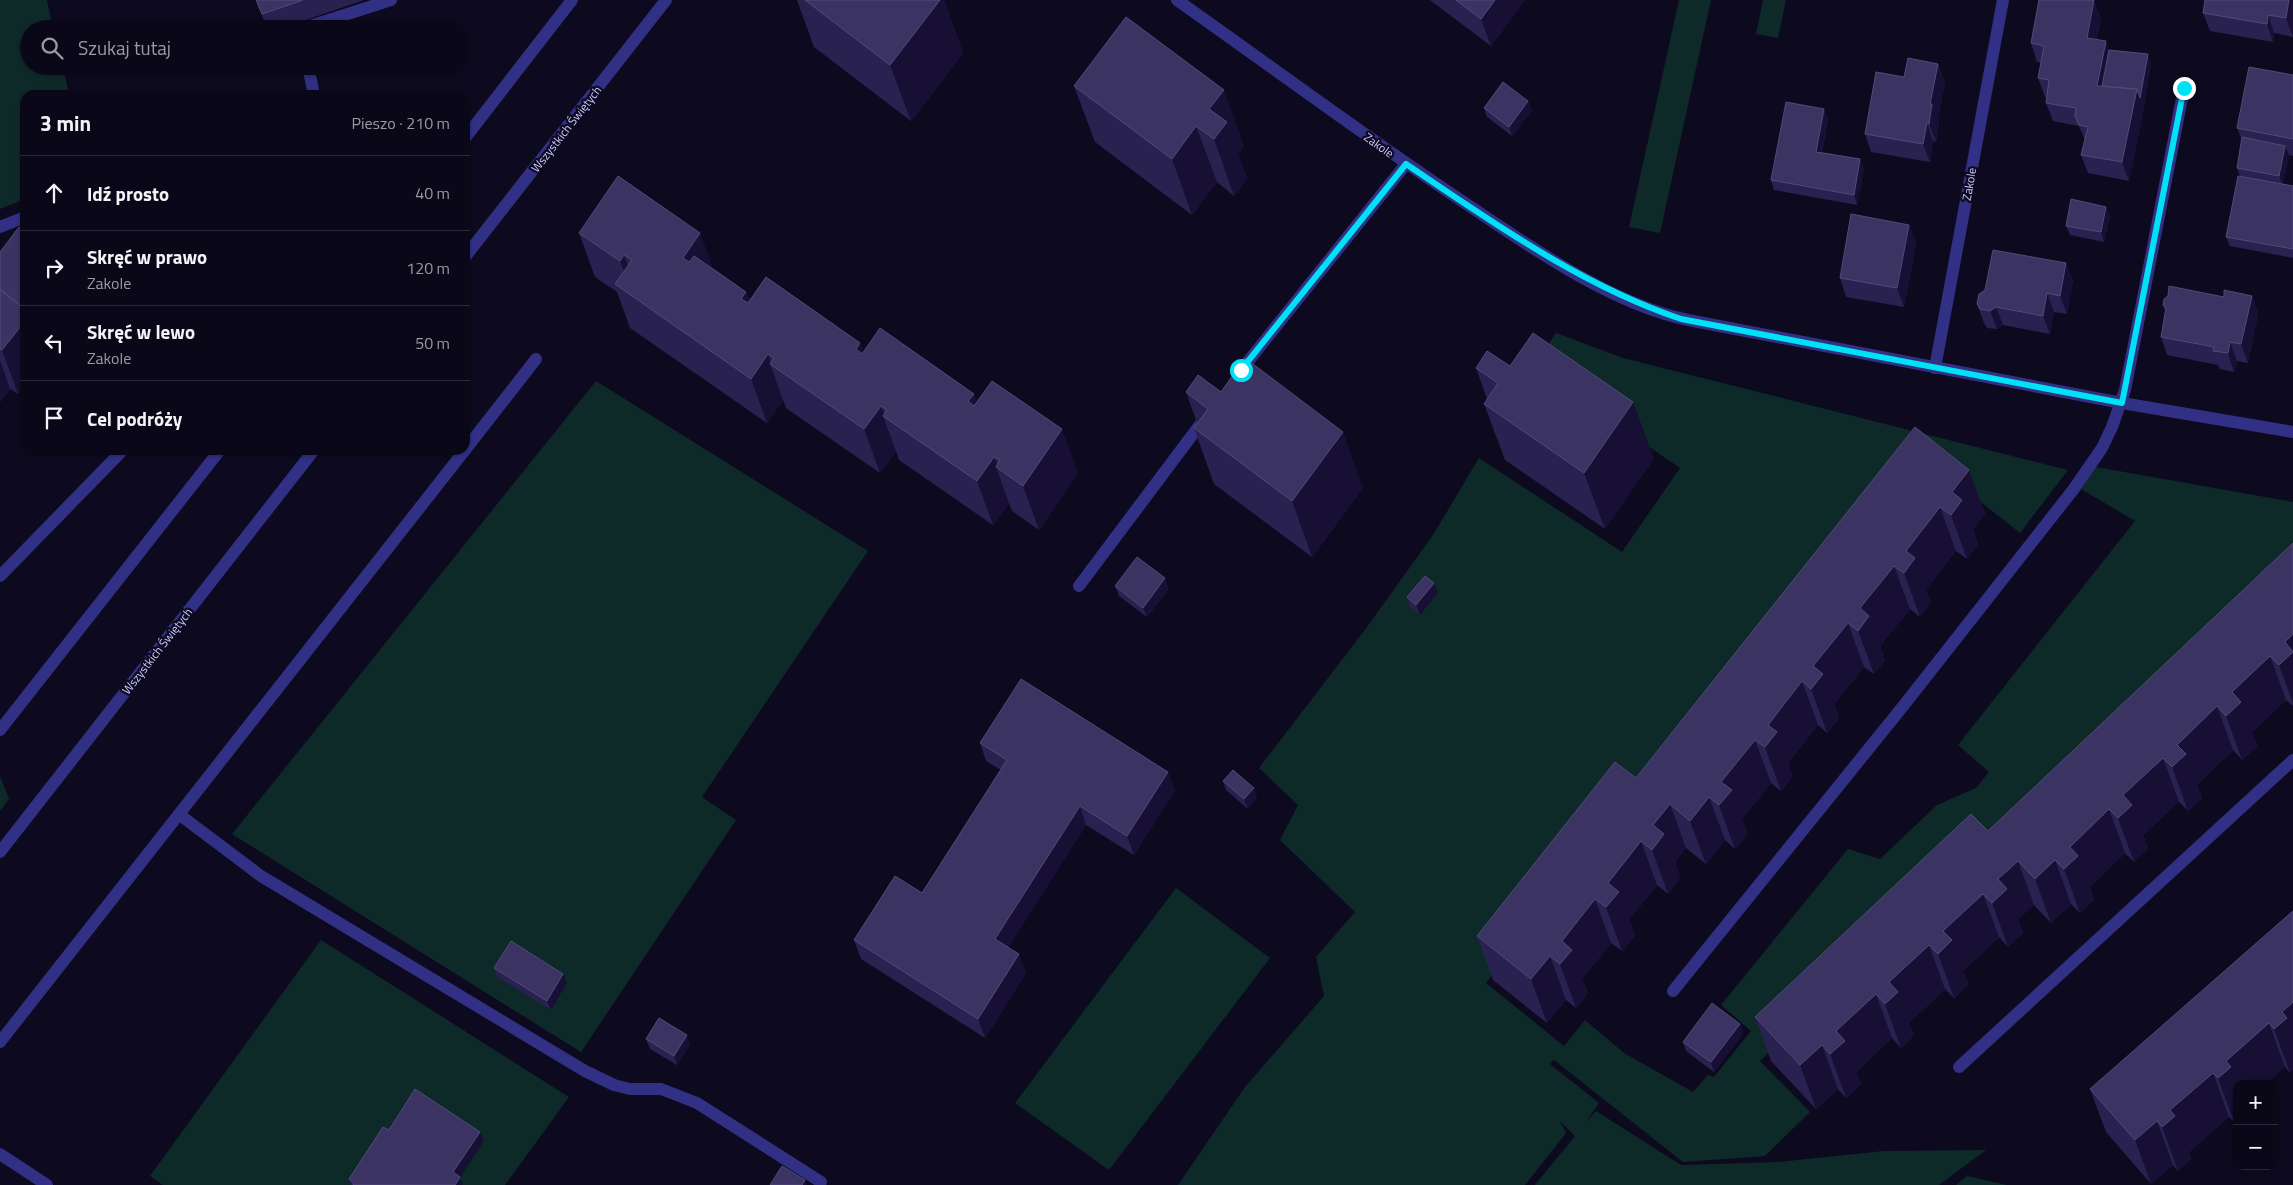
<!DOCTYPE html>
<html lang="pl">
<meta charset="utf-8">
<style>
body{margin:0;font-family:"Titillium Web",sans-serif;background:#181625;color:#f1f3f6}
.controls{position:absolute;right:15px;bottom:15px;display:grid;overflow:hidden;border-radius:10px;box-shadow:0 1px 4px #0004}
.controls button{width:45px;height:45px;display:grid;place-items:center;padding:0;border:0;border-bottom:1px solid #2a2937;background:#0a0818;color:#f1f3f6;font:25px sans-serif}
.stop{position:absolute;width:15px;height:15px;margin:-11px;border:4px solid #00e1f4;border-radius:50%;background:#fff}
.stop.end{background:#00e1f4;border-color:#fff;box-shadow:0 1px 5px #0008}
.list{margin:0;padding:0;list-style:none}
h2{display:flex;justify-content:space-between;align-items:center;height:65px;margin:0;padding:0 20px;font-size:21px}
h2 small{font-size:16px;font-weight:400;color:#999aa2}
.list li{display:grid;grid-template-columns:32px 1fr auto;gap:15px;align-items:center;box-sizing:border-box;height:75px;padding:0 20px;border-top:1px solid #2a2937}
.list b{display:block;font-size:19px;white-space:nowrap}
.list p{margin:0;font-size:16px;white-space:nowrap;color:#999aa2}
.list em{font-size:16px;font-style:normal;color:#999aa2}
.icon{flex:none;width:28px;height:28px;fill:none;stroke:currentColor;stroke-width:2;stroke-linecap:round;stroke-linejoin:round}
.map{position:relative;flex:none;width:2293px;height:1185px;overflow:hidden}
.search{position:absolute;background:#0a0818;box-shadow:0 1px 4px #0004;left:20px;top:20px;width:450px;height:55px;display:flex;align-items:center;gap:12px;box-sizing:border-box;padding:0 18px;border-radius:28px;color:#999aa2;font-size:19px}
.panel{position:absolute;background:#0a0818;box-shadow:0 1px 4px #0004;left:20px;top:90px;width:450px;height:365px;border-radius:15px}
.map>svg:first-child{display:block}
</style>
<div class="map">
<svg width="2293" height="1185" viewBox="0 0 2293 1185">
<rect width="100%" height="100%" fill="#0d0a20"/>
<g fill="#0d2a28">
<path d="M0,0H47L53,29H29V66H63L69,95H25V199L0,209Z"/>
<path d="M1679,0H1711L1660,233L1629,227Z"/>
<path d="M1763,0H1786L1778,38L1756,34Z"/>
<path d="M1556,333L1623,358L2068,470L2020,533L1929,461L1630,798L1486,983L1564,1046L1585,1020L1624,1053L1693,1092L1708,1075L1714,1077L1751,1031L1721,1005L1848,849L1880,859L1937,805L1976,788L1989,772L1958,745L2135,521L2081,489L2096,467L2293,502V591L1951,877L1760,1061L1810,1112L1765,1156L1683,1162L1554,1060L1550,1064L1599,1103L1586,1122L1596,1111L1681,1165L1778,1162L1884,1151L1986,1150L1939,1185H1535L1575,1136L1560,1121L1566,1133L1525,1185H1178L1245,1087L1324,996L1316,957L1355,912L1280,840L1298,805L1259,768L1367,627L1433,535L1479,458L1622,552L1680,468L1533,367Z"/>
<path d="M596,381L868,551L702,797L736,820L581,1052L232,834Z"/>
<path d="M0,776L9,799L0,811Z"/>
<path d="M1176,888L1270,958L1109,1170L1015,1103Z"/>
<path d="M321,940L569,1097L505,1185H163L150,1176Z"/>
<path d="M1967,1176L2007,1185H1956Z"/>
</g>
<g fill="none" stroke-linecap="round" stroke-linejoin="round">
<g stroke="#313084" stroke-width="12">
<path d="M301,29L391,0"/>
<path d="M308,66L314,95"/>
<path d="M465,450L536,359"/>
<path d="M180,815L261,876L585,1071L614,1085L630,1089H661L697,1103L821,1182"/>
<path d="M0,1042L465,450"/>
<path d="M0,1154L47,1185"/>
</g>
<g stroke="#313084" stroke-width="12">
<path d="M1177,0C1275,69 1371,141 1471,207C1533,249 1614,305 1688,320L2122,403L2293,432"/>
<path d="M0,227L25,217"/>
<path d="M1935,368L2003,0"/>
<path d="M1238,374L1406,164"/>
<path d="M0,576L123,450"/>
<path d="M1079,586L1205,418"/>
<path d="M1673,991L1904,705L2073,490L2102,448L2112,427L2125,390L2184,88"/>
<path d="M1959,1067L2293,760"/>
</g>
<g stroke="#313084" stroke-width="12">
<path d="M465,138L572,0"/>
<path d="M465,257L666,0"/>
<path d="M0,730L220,450"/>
<path d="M0,852L314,450"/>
</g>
</g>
<g fill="#29214f">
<path d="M256,0H364L280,29H267Z"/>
<path d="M797,0H944L963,53L911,121L814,47Z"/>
<path d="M1430,0H1525L1491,46Z"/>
<path d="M2293,0V37L2274,33L2273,42L2210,31L2203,13Z"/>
<path d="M1126,17L1244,146L1238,154L1247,179L1234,196L1217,182L1192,215L1095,142L1074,86Z"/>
<path d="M2101,18L2097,39L2109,50L2151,64L2144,107L2129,181L2088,173L2081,155L2085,140L2079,126L2053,121L2046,103L2047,97H2045L2038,78L2041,62H2037L2031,43Z"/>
<path d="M1938,64L1945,82L1938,119L1939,123L1936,142L1933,141L1930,162L1871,152L1865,134L1904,77Z"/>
<path d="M2293,75V156L2289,155L2283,184L2293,186V258L2230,246L2226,237L2240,176L2237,168L2242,140L2237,128Z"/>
<path d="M1528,101L1532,110L1512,136L1487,117L1484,108Z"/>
<path d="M1824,109L1828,119L1822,152L1860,159L1864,169L1857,205L1774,190L1771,180Z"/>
<path d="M2106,207L2110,216L2104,242L2070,235L2066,226Z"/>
<path d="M1909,225L1916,244L1904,307L1846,297L1840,278Z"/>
<path d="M25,232V386L18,394L10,389L0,402V252Z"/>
<path d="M579,233L713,268L746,292L750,301L977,402L1078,473L1039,530L1012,511L1009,503L993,525L899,460L896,451L880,473L786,408L783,400L767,423L630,328L617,292L595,277Z"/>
<path d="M2066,263L2073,281L2067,314L2054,312L2050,334L2003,325L1997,329L1987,328L1984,323L1977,304Z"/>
<path d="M2252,296L2258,314L2248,363L2237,361L2234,372L2220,369L2218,365L2167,355L2161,337L2165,311L2163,305L2224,297Z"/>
<path d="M1510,366L1654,458L1605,529L1505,460L1484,404L1487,399L1476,368Z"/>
<path d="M1186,392H1221L1363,488L1312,557L1214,484L1194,428L1197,423Z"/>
<path d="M1969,470L1985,514L1973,529L1978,544L1967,559L1956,551L1926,589L1931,602L1920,617L1910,609L1880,646L1885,660L1874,674L1864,667L1834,704L1839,718L1827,733L1818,725L1788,763L1793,776L1781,791L1771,783L1742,819L1748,834L1735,849L1725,840L1706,864L1686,848L1675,862L1680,878L1668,894L1657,885L1629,920L1635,936L1622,951L1611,943L1582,979L1588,993L1576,1008L1566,1000L1547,1023L1493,980L1477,936L1636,778Z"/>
<path d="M2293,543V706L2286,700L2252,732L2257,746L2242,760L2233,750L2197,785L2202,798L2188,811L2179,802L2143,835L2148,849L2134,862L2125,853L2090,887L2094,900L2080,913L2071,904L2051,923L2034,905L2018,919L2023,933L2008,947L1999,937L1963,971L1968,984L1954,998L1945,989L1909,1023L1914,1035L1901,1048L1892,1038L1856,1072L1861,1084L1846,1098L1838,1089L1816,1109L1771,1061L1755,1017L1988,831Z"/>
<path d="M1115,586L1169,588L1147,617L1119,596Z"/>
<path d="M1438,593L1420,615L1410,607L1407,597Z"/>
<path d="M980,743L1175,790L1134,855L1086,825L1008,947L1026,973L985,1038L861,959L854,940L922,893L1001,770L986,761Z"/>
<path d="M1223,781L1257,797L1248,809L1226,790Z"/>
<path d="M2293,911L2290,1073L2285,1067L2237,1084V1120L2234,1122L2229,1117L2189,1152L2191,1159L2178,1171L2173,1165L2151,1184L2106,1132L2090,1089Z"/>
<path d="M494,968L567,983L551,1010L497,977Z"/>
<path d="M1740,1024L1743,1033L1714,1072L1686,1051L1683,1042Z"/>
<path d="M646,1039L690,1044L677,1065L650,1049Z"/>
<path d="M389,1130L480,1132L484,1141L460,1177L463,1185H351L349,1179Z"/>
</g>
<g fill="#171034">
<path d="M940,0H944L963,53L911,121L890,65Z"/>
<path d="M1495,0H1525L1491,46L1481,19Z"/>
<path d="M2094,0L2101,18L2094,56L2087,38Z"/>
<path d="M2289,0H2293V37L2286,18Z"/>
<path d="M2268,15L2274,33L2273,42L2267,24Z"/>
<path d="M2106,41L2113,59L2106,95L2097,86Z"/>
<path d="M2148,54L2151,64L2144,107L2129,181L2122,162L2137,89Z"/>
<path d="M1938,64L1945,82L1938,119L1939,123L1936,142L1929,124L1930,104Z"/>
<path d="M1224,90L1244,146L1238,154L1247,179L1234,196L1214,139L1209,109Z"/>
<path d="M1528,101L1532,110L1512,136L1509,127Z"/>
<path d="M1824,109L1828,119L1820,161L1816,152Z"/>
<path d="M1927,123L1933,141L1930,162L1923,144Z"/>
<path d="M1196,126L1217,182L1192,215L1172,159Z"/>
<path d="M2285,146L2289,155L2283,186L2279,176Z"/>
<path d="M1860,159L1864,169L1857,205L1854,195Z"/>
<path d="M2106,207L2110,216L2104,242L2101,232Z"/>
<path d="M1909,225L1916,244L1904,307L1897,288Z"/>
<path d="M700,233L716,277L699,302L683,258Z"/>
<path d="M624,255L640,299L634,297L620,261Z"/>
<path d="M2066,263L2073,281L2067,314L2060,296Z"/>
<path d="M746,292L762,335L741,299Z"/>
<path d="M2047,293L2054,312L2050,334L2043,316Z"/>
<path d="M2252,296L2258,314L2248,363L2241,344Z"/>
<path d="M1996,307L2003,325L1997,329L1990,311Z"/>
<path d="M25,321V386L18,394L2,350Z"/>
<path d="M2230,342L2237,361L2234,372L2228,353Z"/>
<path d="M860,343L876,387L856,349Z"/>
<path d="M768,354L772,366L770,364L783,400L767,423L751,379Z"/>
<path d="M0,360L10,389L0,402Z"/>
<path d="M974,394L990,438L968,401Z"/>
<path d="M1633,402L1654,458L1605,529L1584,473Z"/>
<path d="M881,406L885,417L883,416L896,451L880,473L864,429Z"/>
<path d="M1062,429L1078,473L1039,530L1023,486Z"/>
<path d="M1343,432L1363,488L1312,557L1292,501Z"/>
<path d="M994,457L999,469L996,467L1009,503L993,525L977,481Z"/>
<path d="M1969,470L1985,514L1973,529L1978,544L1967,559L1951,515L1952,492Z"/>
<path d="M1940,507L1956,551L1926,589L1931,602L1920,617L1904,573L1906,551Z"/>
<path d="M1894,566L1910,609L1880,646L1885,660L1874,674L1858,631L1860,608Z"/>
<path d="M1165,578L1169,588L1147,617L1143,608Z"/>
<path d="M1434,583L1438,593L1420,615L1416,605Z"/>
<path d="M1848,623L1864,667L1834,704L1839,718L1827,733L1811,689L1813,666Z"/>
<path d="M2293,634V703L2279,665L2285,642Z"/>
<path d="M2270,656L2286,700L2252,732L2257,746L2242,760L2226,716L2232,692Z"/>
<path d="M1802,681L1818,725L1788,763L1793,776L1781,791L1765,747L1768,725Z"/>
<path d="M2217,706L2233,750L2197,785L2202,798L2188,811L2172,767L2177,745Z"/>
<path d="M1755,740L1771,783L1742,819L1748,834L1735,849L1719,805L1721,782Z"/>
<path d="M2163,758L2179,802L2143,835L2148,849L2134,862L2118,818L2123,795Z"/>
<path d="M1168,772L1175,790L1134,855L1127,836Z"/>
<path d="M1254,788L1257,797L1248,809L1244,799Z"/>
<path d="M1709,797L1725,840L1706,864L1690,821Z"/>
<path d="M1670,804L1686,848L1675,862L1680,878L1668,894L1652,850L1653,825Z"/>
<path d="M1080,806L1086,825L1002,958L995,939Z"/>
<path d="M2109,809L2125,853L2090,887L2094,900L2080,913L2064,869L2070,847Z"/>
<path d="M1641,841L1657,885L1629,920L1635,936L1622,951L1606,907L1608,883Z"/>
<path d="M2055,860L2071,904L2051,923L2035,879Z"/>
<path d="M2018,861L2034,905L2018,919L2023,933L2008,947L1992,903L1998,879Z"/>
<path d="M1983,894L1999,937L1963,971L1968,984L1954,998L1938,954L1943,931Z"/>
<path d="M1595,899L1611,943L1582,979L1588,993L1576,1008L1560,964L1562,941Z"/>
<path d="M1929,945L1945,989L1909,1023L1914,1035L1901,1048L1885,1004L1889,982Z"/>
<path d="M1019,954L1026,973L985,1038L978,1019Z"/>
<path d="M1550,956L1566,1000L1547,1023L1531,979Z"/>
<path d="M563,974L567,983L551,1010L547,1001Z"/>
<path d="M1876,994L1892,1038L1856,1072L1861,1084L1846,1098L1830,1054L1836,1031Z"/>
<path d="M2293,1002V1070L2290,1073L2274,1029L2282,1012Z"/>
<path d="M2269,1023L2285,1067L2266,1084H2237V1120L2234,1122L2218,1078L2226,1061Z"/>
<path d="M1740,1024L1743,1033L1714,1072L1711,1062Z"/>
<path d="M687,1035L690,1044L677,1065L674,1056Z"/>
<path d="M1822,1045L1838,1089L1816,1109L1800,1065Z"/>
<path d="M2213,1073L2229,1117L2189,1152L2191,1159L2178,1171L2162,1127L2170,1110Z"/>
<path d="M2157,1121L2173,1165L2151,1184L2135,1140Z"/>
<path d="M480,1132L484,1141L457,1182L453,1172Z"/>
<path d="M460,1177L463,1185H455Z"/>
<path d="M805,1180L807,1185H802Z"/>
</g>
<g fill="#3b3362" stroke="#524a7b">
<path d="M256,0H303L262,14Z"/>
<path d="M805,0H940L890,65Z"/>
<path d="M1456,0H1495L1481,19Z"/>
<path d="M2039,0H2094L2087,38L2106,41L2097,86L2137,89L2122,162L2081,155L2088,127L2079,125L2075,116L2076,108L2046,103L2049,80L2038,78L2044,46L2031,43Z"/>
<path d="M2205,0H2289L2286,18L2268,15L2267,24L2203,13Z"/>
<path d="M1126,17L1224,90L1209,109L1227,122L1214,139L1196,126L1172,159L1074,86Z"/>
<path d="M2109,50L2148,54L2140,98L2137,89L2102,86Z"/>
<path d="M1908,58L1938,64L1930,104H1932L1929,124L1927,123L1923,144L1865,134L1876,72L1904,77Z"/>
<path d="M2249,67L2293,75V139L2237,128Z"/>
<path d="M1503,82L1528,101L1509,127L1484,108Z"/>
<path d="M1786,102L1824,109L1816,152L1860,159L1854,195L1771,180Z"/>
<path d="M2242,137L2285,146L2279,176L2237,168Z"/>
<path d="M618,176L700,233L683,258L689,262L694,256L746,292L741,299L748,303L766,277L860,343L856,349L862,354L880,328L974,394L968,401L974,406L992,381L1062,429L1023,486L996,467L1000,460L994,457L977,481L883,416L887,410L881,406L864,429L770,364L774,358L768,354L751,379L615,284L632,260L624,255L620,261L579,233Z"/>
<path d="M2238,176L2293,186V249L2226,237Z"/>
<path d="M2071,199L2106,207L2101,232L2066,226Z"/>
<path d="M1851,214L1909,225L1897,288L1840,278Z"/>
<path d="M19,227L25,232V309L0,289V252Z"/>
<path d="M1993,250L2066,263L2060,296L2047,293L2043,316L1996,307L1990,311L1980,309L1977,304L1979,294L1985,290Z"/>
<path d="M2169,286L2224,297V290L2252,296L2241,344L2230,342L2228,353L2213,351L2214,347L2161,337L2166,308L2163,305L2164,299L2168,296Z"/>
<path d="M0,290L25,309V321L2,350L0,349Z"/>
<path d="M1533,333L1633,402L1584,473L1484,404L1498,383L1476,368L1487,351L1510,366Z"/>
<path d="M1245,358L1343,432L1292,501L1194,428L1208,409L1186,392L1198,375L1221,392Z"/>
<path d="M1915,427L1969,470L1952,492L1962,500L1951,515L1940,507L1906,551L1915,558L1904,573L1894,566L1860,608L1869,616L1858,631L1848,623L1813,666L1823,674L1811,689L1802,681L1768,725L1777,732L1765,747L1755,740L1721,782L1732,790L1719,805L1709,797L1690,821L1670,804L1653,825L1664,834L1652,850L1641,841L1608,883L1619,892L1606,907L1595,899L1562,941L1572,950L1560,964L1550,956L1531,979L1477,936L1615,762L1636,778Z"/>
<path d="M2293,543V634L2285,642L2293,652L2279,665L2270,656L2232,692L2241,702L2226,716L2217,706L2177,745L2186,754L2172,767L2163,758L2123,795L2132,805L2118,818L2109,809L2070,847L2078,856L2064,869L2055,860L2035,879L2018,861L1998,879L2007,889L1992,903L1983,894L1943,931L1952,940L1938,954L1929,945L1889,982L1898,992L1885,1004L1876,994L1836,1031L1845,1041L1830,1054L1822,1045L1800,1065L1755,1017L1971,814L1988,831Z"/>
<path d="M1137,557L1165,578L1143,608L1115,586Z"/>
<path d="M1425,576L1434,583L1416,605L1407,597Z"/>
<path d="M1021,679L1168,772L1127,836L1080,806L995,939L1019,954L978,1019L854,940L895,876L922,893L1007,760L980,743Z"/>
<path d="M1233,770L1254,788L1244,799L1223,781Z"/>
<path d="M2293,911V1002L2282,1012L2287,1018L2274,1029L2269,1023L2226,1061L2231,1067L2218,1078L2213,1073L2170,1110L2175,1116L2162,1127L2157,1121L2135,1140L2090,1089Z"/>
<path d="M511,941L563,974L547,1001L494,968Z"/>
<path d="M1712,1003L1740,1024L1711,1062L1683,1042Z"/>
<path d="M659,1018L687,1035L674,1056L646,1039Z"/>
<path d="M415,1089L480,1132L453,1172L460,1177L455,1185H353L354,1183L349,1179L383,1127L389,1130Z"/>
<path d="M782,1166L805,1180L802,1185H770Z"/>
</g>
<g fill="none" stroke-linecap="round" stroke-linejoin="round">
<path stroke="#00e1f4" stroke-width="6" d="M1241,370L1406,164C1494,223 1580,285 1681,319L2122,403L2184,88"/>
</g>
<g text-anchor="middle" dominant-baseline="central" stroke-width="4.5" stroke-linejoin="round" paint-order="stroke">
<g font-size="12" fill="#cec9ff" stroke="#0d0a20">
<text transform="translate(566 129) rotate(-52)">Wszystkich Świętych</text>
<text transform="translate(1379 145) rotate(36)">Zakole</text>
<text transform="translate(1969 184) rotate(-80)">Zakole</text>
<text transform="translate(157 651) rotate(-52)">Wszystkich Świętych</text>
</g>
</g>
</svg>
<div class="controls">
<button>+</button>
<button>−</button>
</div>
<div class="stop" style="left:1241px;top:370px"></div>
<div class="stop end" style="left:2184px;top:88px"></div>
<div class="search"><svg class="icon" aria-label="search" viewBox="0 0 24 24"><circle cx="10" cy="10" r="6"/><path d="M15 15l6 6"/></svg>Szukaj tutaj</div>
<section class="panel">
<h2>3 min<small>Pieszo · 210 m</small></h2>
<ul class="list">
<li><svg class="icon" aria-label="ahead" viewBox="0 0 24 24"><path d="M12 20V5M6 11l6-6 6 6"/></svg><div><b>Idź prosto</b></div><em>40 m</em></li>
<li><svg class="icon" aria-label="right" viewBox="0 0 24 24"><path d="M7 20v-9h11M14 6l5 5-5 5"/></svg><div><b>Skręć w prawo</b><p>Zakole</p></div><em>120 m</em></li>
<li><svg class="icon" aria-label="left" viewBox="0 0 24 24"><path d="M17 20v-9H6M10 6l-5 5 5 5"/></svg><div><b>Skręć w lewo</b><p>Zakole</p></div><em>50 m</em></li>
<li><svg class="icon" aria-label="arrive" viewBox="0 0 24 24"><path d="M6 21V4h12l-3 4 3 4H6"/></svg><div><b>Cel podróży</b></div></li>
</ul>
</section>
</div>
